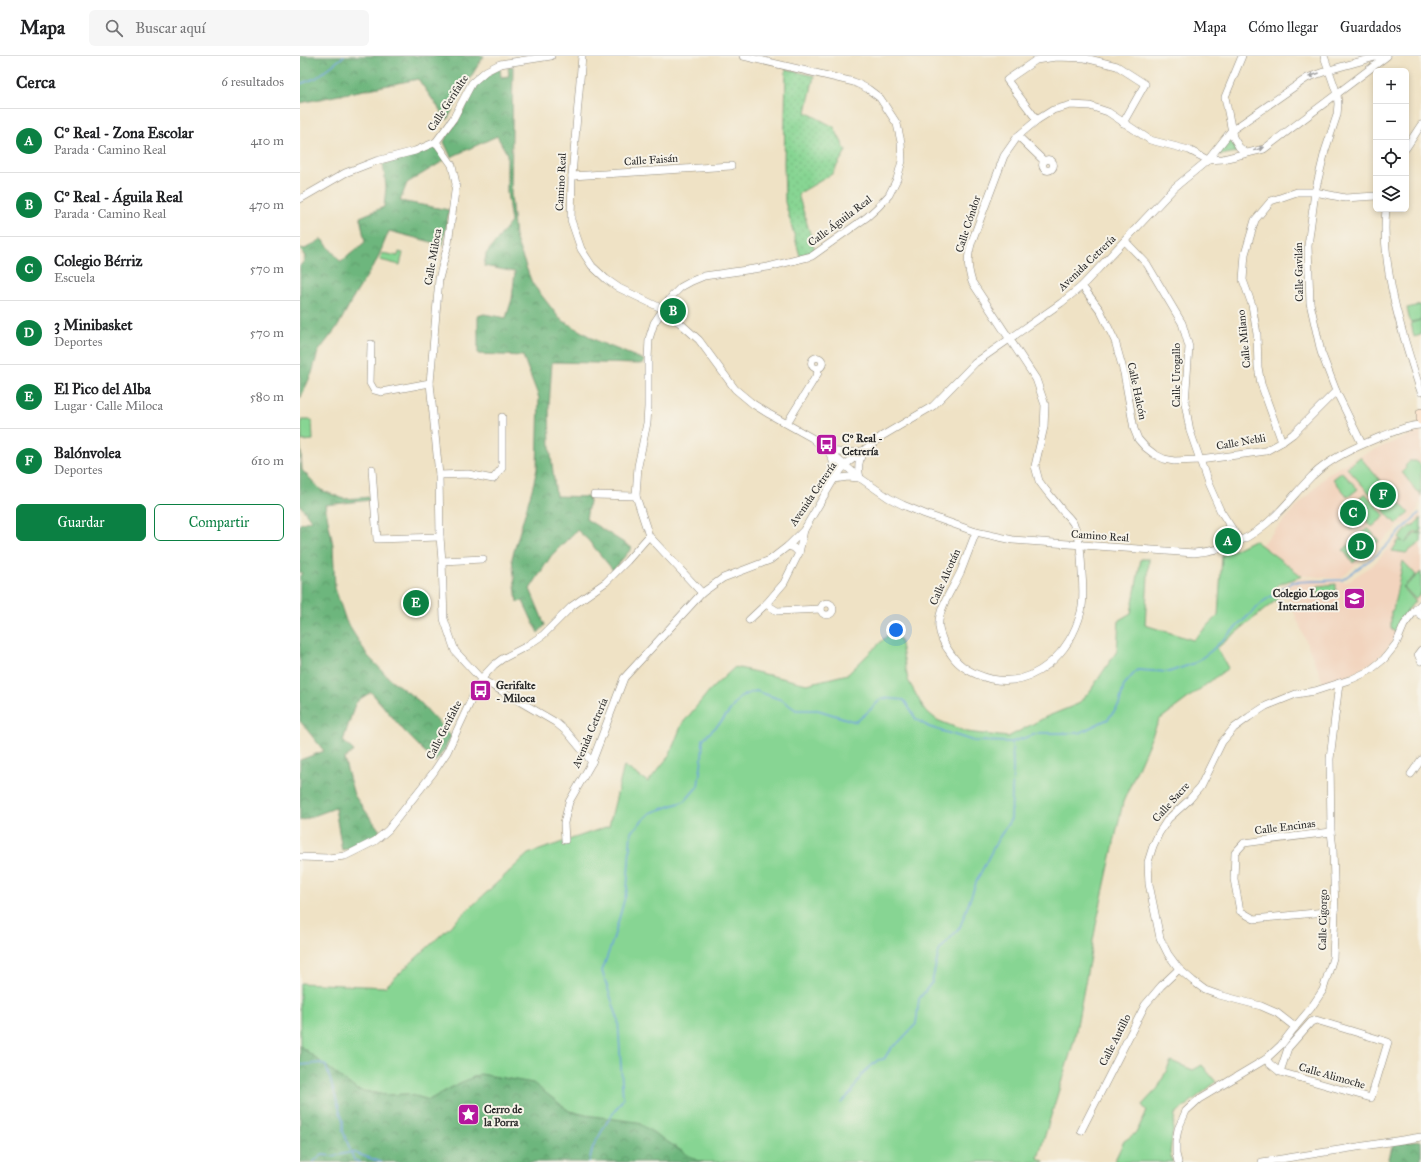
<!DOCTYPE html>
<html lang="es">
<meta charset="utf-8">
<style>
body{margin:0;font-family:"IM FELL Great Primer",serif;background:#f6f6f6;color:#202124}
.controls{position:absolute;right:12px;top:12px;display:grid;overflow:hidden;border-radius:6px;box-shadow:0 2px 6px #0003}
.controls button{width:36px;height:36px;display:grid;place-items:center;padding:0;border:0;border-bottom:1px solid #e0e0e0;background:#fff;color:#202124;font:20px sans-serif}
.you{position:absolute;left:596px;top:574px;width:14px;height:14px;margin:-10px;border:3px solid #fff;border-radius:50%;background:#1a73e8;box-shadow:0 0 0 6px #1a73e833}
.badge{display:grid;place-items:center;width:26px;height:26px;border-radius:50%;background:#0b8043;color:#fff;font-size:13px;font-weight:700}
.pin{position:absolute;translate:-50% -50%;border:2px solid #fff;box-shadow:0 1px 4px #0006}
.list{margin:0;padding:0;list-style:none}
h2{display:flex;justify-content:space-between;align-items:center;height:52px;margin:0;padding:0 16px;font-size:17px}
h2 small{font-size:13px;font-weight:400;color:#757577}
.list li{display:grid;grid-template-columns:26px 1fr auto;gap:12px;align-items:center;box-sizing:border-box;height:64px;padding:0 16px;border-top:1px solid #e0e0e0}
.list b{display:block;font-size:15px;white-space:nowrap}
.list p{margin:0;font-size:13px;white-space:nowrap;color:#757577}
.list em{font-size:13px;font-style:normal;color:#757577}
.actions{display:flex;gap:8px;padding:12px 16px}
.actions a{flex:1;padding:9px 0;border:1px solid #0b8043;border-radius:6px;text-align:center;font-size:14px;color:#0b8043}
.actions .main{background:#0b8043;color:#fff}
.icon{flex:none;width:22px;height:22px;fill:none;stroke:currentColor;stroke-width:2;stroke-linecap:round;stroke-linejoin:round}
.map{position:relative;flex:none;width:1121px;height:1106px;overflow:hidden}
header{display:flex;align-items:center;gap:24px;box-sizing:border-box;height:56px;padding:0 20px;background:#fff;border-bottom:1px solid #e0e0e0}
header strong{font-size:19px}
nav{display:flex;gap:22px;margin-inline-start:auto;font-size:14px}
.search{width:280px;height:36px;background:#f6f6f6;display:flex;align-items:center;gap:10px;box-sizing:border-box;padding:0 14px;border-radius:6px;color:#757577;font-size:15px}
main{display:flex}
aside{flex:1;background:#fff}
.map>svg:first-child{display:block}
</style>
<header>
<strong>Mapa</strong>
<div class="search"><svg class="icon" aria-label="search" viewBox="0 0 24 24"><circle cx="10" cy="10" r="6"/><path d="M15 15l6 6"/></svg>Buscar aquí</div>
<nav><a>Mapa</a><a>Cómo llegar</a><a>Guardados</a></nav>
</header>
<main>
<aside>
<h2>Cerca<small>6 resultados</small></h2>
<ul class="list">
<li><span class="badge">A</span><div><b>Cº Real - Zona Escolar</b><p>Parada · Camino Real</p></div><em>410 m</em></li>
<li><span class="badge">B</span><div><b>Cº Real - Águila Real</b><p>Parada · Camino Real</p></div><em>470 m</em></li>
<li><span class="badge">C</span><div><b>Colegio Bérriz</b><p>Escuela</p></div><em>570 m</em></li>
<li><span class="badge">D</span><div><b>3 Minibasket</b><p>Deportes</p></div><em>570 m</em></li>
<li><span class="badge">E</span><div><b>El Pico del Alba</b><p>Lugar · Calle Miloca</p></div><em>580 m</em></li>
<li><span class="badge">F</span><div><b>Balónvolea</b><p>Deportes</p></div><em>610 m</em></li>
</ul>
<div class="actions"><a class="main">Guardar</a><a>Compartir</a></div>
</aside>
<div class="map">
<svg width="1121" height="1106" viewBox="0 0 1121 1106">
<defs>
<pattern id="forest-crowns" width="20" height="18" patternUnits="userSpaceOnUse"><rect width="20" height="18" fill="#6db67d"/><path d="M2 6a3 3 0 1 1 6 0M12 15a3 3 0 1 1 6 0" fill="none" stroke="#5a9467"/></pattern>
<pattern id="park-dots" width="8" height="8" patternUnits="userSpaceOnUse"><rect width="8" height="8" fill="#87d593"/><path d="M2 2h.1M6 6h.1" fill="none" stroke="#75b77f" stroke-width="1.8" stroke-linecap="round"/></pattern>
</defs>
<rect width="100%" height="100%" fill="#f7f3e8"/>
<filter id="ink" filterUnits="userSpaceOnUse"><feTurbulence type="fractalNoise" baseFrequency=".025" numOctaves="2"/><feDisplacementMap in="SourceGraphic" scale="8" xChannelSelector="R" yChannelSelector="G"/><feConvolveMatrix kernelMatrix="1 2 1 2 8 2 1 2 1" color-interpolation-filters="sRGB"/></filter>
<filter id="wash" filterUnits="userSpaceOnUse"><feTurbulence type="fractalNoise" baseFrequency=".012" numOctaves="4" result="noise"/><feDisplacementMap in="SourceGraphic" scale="16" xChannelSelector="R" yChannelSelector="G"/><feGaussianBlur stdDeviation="0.9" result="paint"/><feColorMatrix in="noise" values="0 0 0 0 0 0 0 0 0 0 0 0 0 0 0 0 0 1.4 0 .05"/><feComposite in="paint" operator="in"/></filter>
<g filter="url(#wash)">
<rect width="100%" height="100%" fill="#efe2c5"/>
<g fill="#f2d4be">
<path d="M1118,376H1121V451L1119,446L1118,453L1108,466L1100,469L1040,523L1001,519L961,489L1027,419L1054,402Z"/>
<path d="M1121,457V541L1116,545L1102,564L1092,586L1078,602L1057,616L1024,629L983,529L995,524L1008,522L1028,525L1047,526L1073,509Z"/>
</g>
<g fill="#87d593" stroke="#59805f">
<path d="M99,196L103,197L100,209L80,204L82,197L98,200Z"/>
<path d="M1121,249V264L1110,266L1107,252Z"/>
<path d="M1121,264V279L1114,281L1111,267Z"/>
<path d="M1,364H12L13,384L2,385Z"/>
<path d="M1060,401L1084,429L1072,440L1047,412Z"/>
<path d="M1109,405H1116L1121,409V440L1119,435L1117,436L1102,416L1106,412L1105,409Z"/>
<path d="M1042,416L1058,433L1048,441L1033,423Z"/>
<path d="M1086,431L1091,437L1080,447L1074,441Z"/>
<path d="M1065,437L1085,460L1072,471L1052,448Z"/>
<path d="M1096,443L1109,457L1096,468L1083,454Z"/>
<path d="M1051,458L1059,467L1051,474L1043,465Z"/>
<path d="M1121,462V474L1118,477L1116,475L1104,488L1116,477L1118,478L1121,476V486L1106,497L1092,495L1099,484L1103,486L1099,482L1110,470L1112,471Z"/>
<path d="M1068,472L1079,485L1053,507L1043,494Z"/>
<path d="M954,484L1002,520L977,529L979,542L917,592L928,612L859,664L823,746L796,869L774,985L738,1102L745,1106H403L394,1104L285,1059L269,1055L255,1045L199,1022L180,1019L158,1028L129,1044L108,1038L86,1039L57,1034L0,990V927L85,931L228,798L309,770L324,710L348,726L369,700L382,668L410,634L435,611L507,628L548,618L589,578L600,583L608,624L624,653L637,664L667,676L708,681L746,661L778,648L790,635L817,595L819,564L831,557L841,503H849L845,569L893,584L918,560L922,500Z"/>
<path d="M1103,505L1116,519L1103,531L1115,545L1101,563L1096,577L1091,573V555L1093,554Z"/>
<path d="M1121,516V537L1115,543L1104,531Z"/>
<path d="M1036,528V537L1018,538V530Z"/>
<path d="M871,1005L893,1014L902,1009L916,1026L875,1058L870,1097L873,1106H814L824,1085L836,1077L847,1055L842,1049L858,1032Z"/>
</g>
<g fill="url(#forest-crowns)" stroke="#4c7054">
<path d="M0,0H184L175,14L147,64L118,23L0,47Z"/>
<path d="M213,10L211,138L213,161L215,181L232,227L260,263L299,286L344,304V307L339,308L252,306L249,350L250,392L256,440L290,441L286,463L332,492L313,514L288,484L277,474L251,500L230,533L245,569L238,577L223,545L217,546L212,502L233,430L237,413L239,342L223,300L178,298V260L184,258L206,262L212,243L215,216L184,210L186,198L211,166L207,136V98L197,80L151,101L144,86C146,79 154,71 158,65C172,41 172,25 200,13L201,21L209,20L208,11Z"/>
<path d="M132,91L137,93L145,104L107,127L100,145L149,154L143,189L89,175L77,204L53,242L38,270L18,296L12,317L0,343V210L4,205L5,201L0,192L5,193L22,183L41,206L65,186L60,161L84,151L86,131L83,108L113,100Z"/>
<path d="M0,379L2,414L21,434L44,443L71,441V444L25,449L33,489L35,532L46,565L68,600L90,623L119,645L151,680L145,693L135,706L105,676L71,636L60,643L55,648L43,685L54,695L44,703L54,739L80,775C69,786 56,791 42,794L35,752L0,765V704L24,695L0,665V520L2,517L0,516V468L11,464L0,449Z"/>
<path d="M0,990L57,1034L86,1039L108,1038L129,1044L158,1028L180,1018L233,1027L269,1055L285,1059L337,1066L394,1103L403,1106H0Z"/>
<path d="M1121,1085V1106H1088L1093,1088Z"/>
</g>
<g fill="url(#park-dots)" stroke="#59805f">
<path d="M486,13L514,20L506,56L534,71L546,95L532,118L498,138L515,194L500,200L485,146L484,107Z"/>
<path d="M929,85H931L937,94L936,96L921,99L919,98L920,95Z"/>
</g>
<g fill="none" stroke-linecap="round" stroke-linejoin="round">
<g stroke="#6da4db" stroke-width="1.5">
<path d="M0,28L16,22L44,0"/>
<path d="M0,1009L21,1007L26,1010L43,1065V1075L54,1104L60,1106"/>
<path d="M541,1047L552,1036L562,1018L578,1004L584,1003L591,992L598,987L616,968L619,943L632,926L639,895L660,871L677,824L697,785L711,763L713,712L712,686"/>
<path d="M13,1106L22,1099L34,1100L52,1096L81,1106"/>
<path d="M289,1106L293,1091L307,1066L323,1043L318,963L302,915L313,884L327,834L331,776L350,757L385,745L398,730L402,703L403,683L422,665L441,640L456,635L482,644L496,654H518L556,666L570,654L582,642L604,644L616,663L629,671L674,685L712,686L739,677H779L808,663L819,649L824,629L837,614L869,616L895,607L911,595L964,545L992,526L1042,524L1078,498L1119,457"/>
</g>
</g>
</g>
<g filter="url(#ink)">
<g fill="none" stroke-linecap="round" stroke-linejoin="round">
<defs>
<g id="street">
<path d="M282,0L272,120L271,164L281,193L292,210L306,223L319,232L363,253L380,267L399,284L435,333L453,348L469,358L512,382L560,422L589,442L603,449L625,458L676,476L713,484L894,497C927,494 953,482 977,458C989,446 1000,432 1012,420C1032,401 1056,391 1080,381C1094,376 1107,369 1121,369"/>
<path d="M942,0L925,41L933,81L939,91L946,97"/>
<path d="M1024,0L1037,38L1038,48L1037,59L1025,95L1015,136L1008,190L1010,247L1021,296L1036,335L1062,388"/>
<path d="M737,64L707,24L736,4L756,1L785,2L817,10L845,28L823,67"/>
<path d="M718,80L744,105"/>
<path d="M136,86L152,109L156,128L148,188L139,223L130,327L139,419L140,481L142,505L144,563L155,595L181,623L255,666L267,676L292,706"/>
<path d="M1106,92L1121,69"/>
<circle cx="748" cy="109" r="5.5"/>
<path d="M908,104L923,103L964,93L1087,0"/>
<path d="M272,120L431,110"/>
<path d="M0,143L45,117L76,105L115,95L136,86L153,63L172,27L186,15L200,8L251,0"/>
<path d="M1086,153C1080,211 1103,281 1121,336"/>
<path d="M825,185L847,208L882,267L889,291L885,347L890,375L908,427L920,454L940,485"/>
<path d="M782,230L800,254L815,285L824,317L834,373L838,383L845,391L854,398L864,403L874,405L900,404L966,395L982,386L993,378L1036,335"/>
<path d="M71,288L70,327L74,334L81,336L130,327"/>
<circle cx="517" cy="307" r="5.5"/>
<path d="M487,367L518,317L517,313"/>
<path d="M982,386L961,328L958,311L957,278L952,249L943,224L945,198L955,164L971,145L997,136H1015L1045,142L1076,140"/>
<path d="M529,395L549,397L563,395C559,405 557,412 560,422"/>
<path d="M530,398L533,405L534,423"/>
<path d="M72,413L77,483L140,481"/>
<path d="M139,419L168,418L193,423L202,412V361"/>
<path d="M534,423L548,421L559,422"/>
<path d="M294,439L336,440"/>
<path d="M676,476C671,489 666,502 661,515C654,531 637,553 639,571C640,581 645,590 651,598C660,612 675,619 691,623C735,632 770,597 781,556C784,544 783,530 782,517C781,502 781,481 773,467C770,462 765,458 761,453C754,444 746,435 739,425L735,410L744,371L745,349L736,323L672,226C667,210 667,201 672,185L704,100L718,80L737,64L753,54L771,49L790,50L808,56L850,84L889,94L908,104"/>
<path d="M488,490L494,492L499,497L504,474"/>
<path d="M142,505L183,503"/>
<path d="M402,537L349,480L336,440L338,410L347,367L348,351V303L349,283L354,267L372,240L381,231L392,225L404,220L468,211L512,200L567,161L578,151L589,139L597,123L602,105L601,86L597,68L580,42L568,33L554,26L443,0"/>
<circle cx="527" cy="553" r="6"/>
<path d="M466,548L477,555L521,553"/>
<path d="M1116,553L1121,560"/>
<path d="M449,564L466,548L484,527L499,497"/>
<path d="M1121,594L1118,598L1121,605"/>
<path d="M1111,718L1121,704"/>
<path d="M1031,776L944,787L935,797L934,823L940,855L954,863L1035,855"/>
<path d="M265,784L264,767L269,746L292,706L324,622L402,537L423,522L470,504L488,490L504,474L534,423L545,409L582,380L633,350L675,307L761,247L782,230L874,132L908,104L931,75L1007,22L1029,14L1079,0"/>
<path d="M0,801L28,802L45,800L75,785L88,774L133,717L147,696L181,623L194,609L202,603L225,591L243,579L272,550L306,526L327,505L349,480"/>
<path d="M995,971L977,957L961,950L919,939L905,934L893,925L879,913L868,898L860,882L849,828L848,806L853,790L859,777L868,763L889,744L900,731L922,686L934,672L949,661L966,650L996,638L1015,635L1052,623L1069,615L1084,603L1096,588L1104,569L1116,553L1121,548"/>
<path d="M966,1003L970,1008L980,1016L1071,1042L1088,986L1016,964L1011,966L988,992L980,1016"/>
<path d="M781,1075L845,949L861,930L879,913"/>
<path d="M878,1106L876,1098V1085L878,1073L886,1055L899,1043L966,1003L981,989L995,971L1011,952L1023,934L1033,902L1035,855L1033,793L1031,776L1030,703L1039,627"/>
<path d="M962,1106L1121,1081"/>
</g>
<path id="secondary" d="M1121,357V364"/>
</defs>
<use href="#street" stroke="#8d8678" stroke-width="8"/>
<use href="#secondary" stroke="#8d8678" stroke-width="10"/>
<use href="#street" stroke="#fff" stroke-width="7"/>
<use href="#secondary" stroke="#fce5cf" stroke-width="9"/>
</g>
<defs><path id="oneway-solid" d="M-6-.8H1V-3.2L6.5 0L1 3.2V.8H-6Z"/></defs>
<g fill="#a0a0a0">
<use href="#oneway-solid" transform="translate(1014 19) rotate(160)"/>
<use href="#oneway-solid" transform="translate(959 93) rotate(-18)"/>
</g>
</g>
<defs>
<symbol id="bus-square" viewBox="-11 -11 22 22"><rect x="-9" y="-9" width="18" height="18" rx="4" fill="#b5179e" stroke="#f7f3e8"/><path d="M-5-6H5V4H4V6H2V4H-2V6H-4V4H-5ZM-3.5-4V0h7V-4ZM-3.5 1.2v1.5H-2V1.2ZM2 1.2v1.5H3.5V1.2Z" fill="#fff"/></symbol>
<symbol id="school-square" viewBox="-11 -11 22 22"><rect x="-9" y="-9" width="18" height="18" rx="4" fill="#b5179e" stroke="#f7f3e8"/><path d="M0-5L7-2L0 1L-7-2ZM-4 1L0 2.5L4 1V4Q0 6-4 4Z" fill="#fff"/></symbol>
<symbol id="sight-square" viewBox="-11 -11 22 22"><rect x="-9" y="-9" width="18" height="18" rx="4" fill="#b5179e" stroke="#f7f3e8"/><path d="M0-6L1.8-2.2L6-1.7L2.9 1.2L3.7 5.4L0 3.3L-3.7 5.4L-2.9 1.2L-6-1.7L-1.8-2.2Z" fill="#fff"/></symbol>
</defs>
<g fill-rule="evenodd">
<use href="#bus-square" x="514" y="376" width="25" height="25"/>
<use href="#school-square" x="1042" y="530" width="25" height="25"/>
<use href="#bus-square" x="168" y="622" width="25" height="25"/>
<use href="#sight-square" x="156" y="1046" width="25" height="25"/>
</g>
<g text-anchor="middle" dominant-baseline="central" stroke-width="4" stroke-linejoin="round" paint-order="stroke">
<g font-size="11" fill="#2b2b2b" stroke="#f7f3e8">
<text transform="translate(148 47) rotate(-57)">Calle Gerifalte</text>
<text transform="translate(351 104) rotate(-4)">Calle Faisán</text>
<text transform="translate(261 126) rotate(-87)">Camino Real</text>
<text transform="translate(540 165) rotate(-37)">Calle Águila Real</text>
<text transform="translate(668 168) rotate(-72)">Calle Cóndor</text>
<text transform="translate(133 201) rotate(-80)">Calle Miloca</text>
<text transform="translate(787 207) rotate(-44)">Avenida Cetrería</text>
<text transform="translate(999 216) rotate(-91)">Calle Gavilán</text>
<text transform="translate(944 283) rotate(-96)">Calle Milano</text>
<text transform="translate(876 319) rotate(-90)">Calle Urogallo</text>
<text transform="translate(837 335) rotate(78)">Calle Halcón</text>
<text transform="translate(941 386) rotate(-10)">Calle Nebli</text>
<text transform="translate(513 438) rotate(-56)">Avenida Cetrería</text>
<text transform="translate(800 480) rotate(4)">Camino Real</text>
<text transform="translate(645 521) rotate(-66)">Calle Alcotán</text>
<text transform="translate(144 674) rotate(-63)">Calle Gerifalte</text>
<text transform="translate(290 677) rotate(-67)">Avenida Cetrería</text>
<text transform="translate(871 746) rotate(-48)">Calle Sacre</text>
<text transform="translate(985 771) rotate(-7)">Calle Encinas</text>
<text transform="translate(1023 864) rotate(-89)">Calle Cigorgo</text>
<text transform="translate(815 984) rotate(-63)">Calle Autillo</text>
<text transform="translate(1032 1020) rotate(16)">Calle Alimoche</text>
</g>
<g font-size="11" font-weight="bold" fill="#2b2b2b" stroke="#f7f3e8" text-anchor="start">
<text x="542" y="382">Cº Real -<tspan x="542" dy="13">Cetrería</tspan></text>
<text x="1038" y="537" text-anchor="end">Colegio Logos<tspan x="1038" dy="13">International</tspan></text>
<text x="196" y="629">Gerifalte<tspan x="196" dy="13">- Miloca</tspan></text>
<text x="184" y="1053">Cerro de<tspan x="184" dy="13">la Porra</tspan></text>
</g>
</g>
</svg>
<div class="controls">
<button>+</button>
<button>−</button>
<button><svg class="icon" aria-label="locate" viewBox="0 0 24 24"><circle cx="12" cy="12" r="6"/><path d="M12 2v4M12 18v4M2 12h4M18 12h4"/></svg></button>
<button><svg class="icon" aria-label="layers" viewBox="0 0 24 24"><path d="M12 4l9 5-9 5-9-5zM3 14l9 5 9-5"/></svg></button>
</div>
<div class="you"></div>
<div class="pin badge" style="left:928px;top:485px">A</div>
<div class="pin badge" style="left:373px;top:255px">B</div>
<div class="pin badge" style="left:1053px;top:457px">C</div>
<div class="pin badge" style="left:1061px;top:490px">D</div>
<div class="pin badge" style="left:116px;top:547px">E</div>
<div class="pin badge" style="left:1083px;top:439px">F</div>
</div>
</main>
